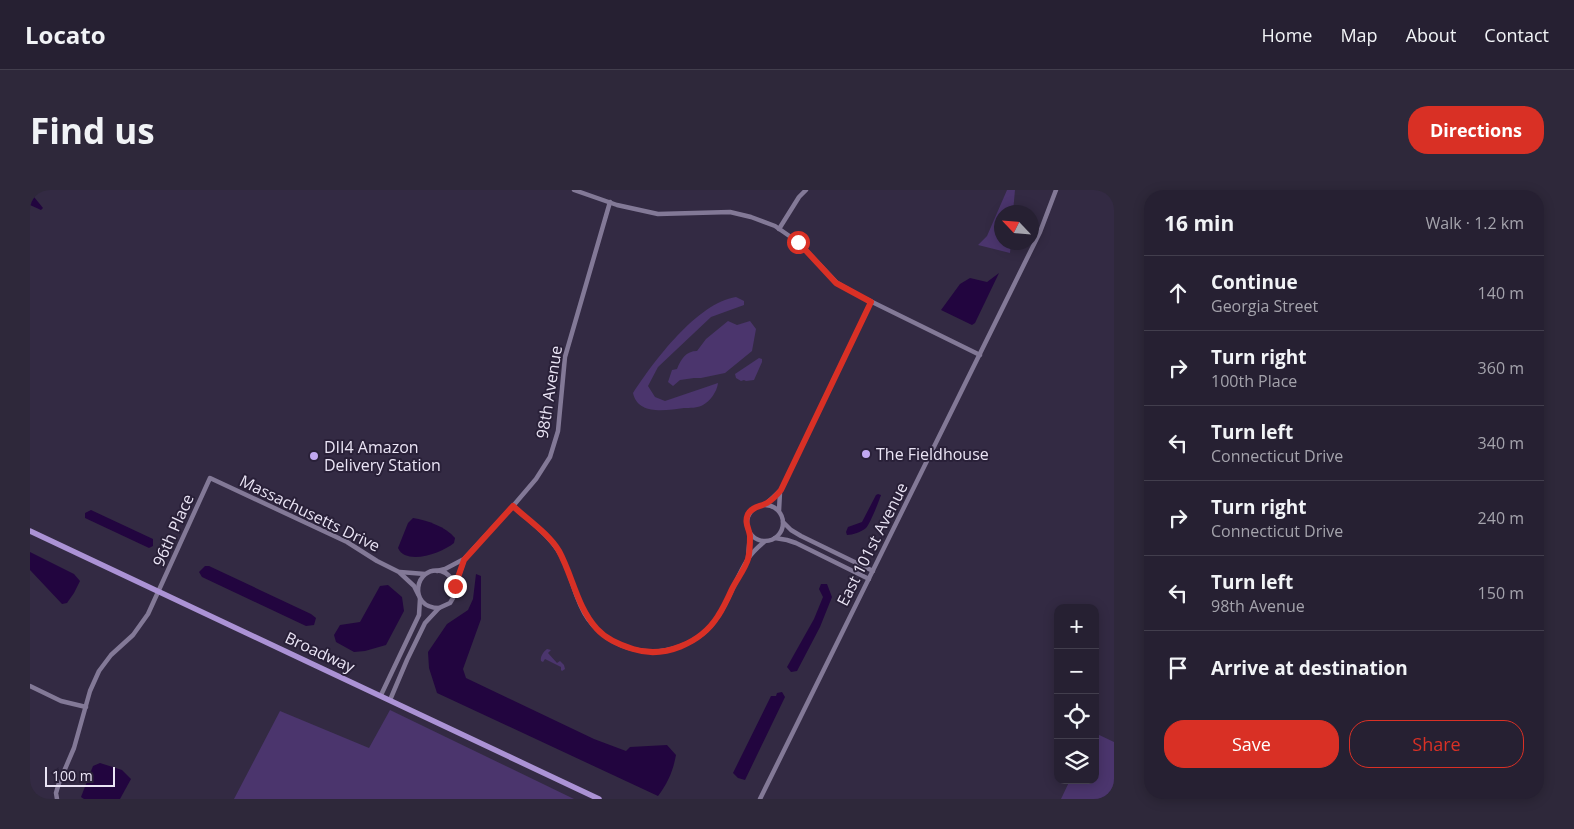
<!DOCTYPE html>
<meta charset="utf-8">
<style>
body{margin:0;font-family:"Open Sans",sans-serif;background:#2e283a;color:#f1f3f6}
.controls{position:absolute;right:15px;bottom:15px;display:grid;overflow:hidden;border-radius:10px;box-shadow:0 2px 12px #0003}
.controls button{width:45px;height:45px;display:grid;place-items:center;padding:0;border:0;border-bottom:1px solid #423e4d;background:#262032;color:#f1f3f6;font:25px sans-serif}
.compass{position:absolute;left:964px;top:15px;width:45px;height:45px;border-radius:50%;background:#262032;box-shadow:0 2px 12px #0003;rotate:296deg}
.scale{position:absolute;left:15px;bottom:12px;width:70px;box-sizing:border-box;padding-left:5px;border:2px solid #eae4f5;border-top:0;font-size:14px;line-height:18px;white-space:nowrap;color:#eae4f5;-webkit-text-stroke:4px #292038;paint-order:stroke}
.stop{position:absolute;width:15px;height:15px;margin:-11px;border:4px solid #d93025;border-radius:50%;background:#fff}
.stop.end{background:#d93025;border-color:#fff;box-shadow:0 1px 5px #0008}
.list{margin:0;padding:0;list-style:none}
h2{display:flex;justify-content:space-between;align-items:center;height:65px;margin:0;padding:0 20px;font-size:21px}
h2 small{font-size:16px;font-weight:400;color:#a4a3ac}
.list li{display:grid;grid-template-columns:32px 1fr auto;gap:15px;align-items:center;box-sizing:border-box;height:75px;padding:0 20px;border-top:1px solid #423e4d}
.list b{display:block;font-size:19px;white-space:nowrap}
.list p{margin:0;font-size:16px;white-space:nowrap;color:#a4a3ac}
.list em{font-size:16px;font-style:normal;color:#a4a3ac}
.actions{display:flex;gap:10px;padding:15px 20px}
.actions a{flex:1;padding:11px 0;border:1px solid #d93025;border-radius:20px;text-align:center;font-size:18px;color:#d93025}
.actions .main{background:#d93025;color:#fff}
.icon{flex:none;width:28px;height:28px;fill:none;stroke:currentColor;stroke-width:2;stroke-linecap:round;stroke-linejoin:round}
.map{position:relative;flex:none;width:1084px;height:609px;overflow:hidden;border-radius:20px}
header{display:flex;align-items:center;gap:30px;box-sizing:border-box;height:70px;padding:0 25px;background:#262032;border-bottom:1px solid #423e4d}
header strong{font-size:24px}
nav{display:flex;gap:28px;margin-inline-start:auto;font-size:18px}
.intro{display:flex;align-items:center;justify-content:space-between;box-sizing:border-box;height:120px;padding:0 30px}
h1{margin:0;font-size:35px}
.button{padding:12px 22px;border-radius:20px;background:#d93025;color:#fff;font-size:18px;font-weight:700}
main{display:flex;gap:30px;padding:0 30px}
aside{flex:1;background:#262032;border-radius:20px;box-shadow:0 2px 12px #0003}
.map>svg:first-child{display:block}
</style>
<header>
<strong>Locato</strong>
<nav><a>Home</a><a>Map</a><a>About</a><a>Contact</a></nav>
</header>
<div class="intro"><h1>Find us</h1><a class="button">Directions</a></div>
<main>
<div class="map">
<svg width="1084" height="609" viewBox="0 0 1084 609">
<rect width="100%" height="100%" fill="#332a43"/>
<g fill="#4b356d">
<path d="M977,0H985L983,22H972V52L981,53L980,63L948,55L957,46Z"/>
<path d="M706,107L714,111V115L681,127L628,177L618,196L625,207L635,211L688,193C687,202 680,211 673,215C668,218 659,218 654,218C637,220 608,226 603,203C624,171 667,113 706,107Z"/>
<path d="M698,131L707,135L720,131L726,139L722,161L695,183L671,188H664L650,190L643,196L638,192L642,180L647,179C651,169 656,161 667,161L676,149Z"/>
<path d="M729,168L732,169V172L724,190L716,191L714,190L711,191L706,188L705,184Z"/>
<path d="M517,459L521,460L518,463L527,473L530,471L534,475L535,479L532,481L531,480V477L515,469L513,472L511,471C510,467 513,462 517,459Z"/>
<path d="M360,520L544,609H204L250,521L339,558Z"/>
<path d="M1065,543L1084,552V609H1031L1040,590H1065Z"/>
</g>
<g fill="#22053f">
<path d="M0,2L13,18L11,20L0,15Z"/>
<path d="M969,83L945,133L942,135L911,120L930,94L940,88L957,92Z"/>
<path d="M848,304L851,305C849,311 840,334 836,338C831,342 823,345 817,345L816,342L818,337L832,332L846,305Z"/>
<path d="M61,320L123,349V356L119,358L55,328V323Z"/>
<path d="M383,328C397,330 416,337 425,348L424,353C412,363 376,376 368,358L378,333Z"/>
<path d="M0,362L44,384L50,391L44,403L37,413L32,414L0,380Z"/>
<path d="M175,376H179L281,424L286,428L284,435L276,436L172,387L169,382Z"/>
<path d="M446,384L451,386V429L433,479L436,488L564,549L596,561L600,557L637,555L646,565C643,581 638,593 628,606L407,503L399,478L398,462L417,434L438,420L443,409Z"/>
<path d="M791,394H797L802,407L790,437L767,481L761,482L757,477L784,429L793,407L789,399Z"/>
<path d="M358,395L372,407L374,421L356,455L335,461L324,462L306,452L304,445L310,435L330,432L350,396Z"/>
<path d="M752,502L755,507L715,590L708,588L703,583L741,506H746L747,503Z"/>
<path d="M70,573L92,580L101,589L90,609H54L51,607L63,576Z"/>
</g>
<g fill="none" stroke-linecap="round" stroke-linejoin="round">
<g stroke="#837997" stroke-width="4.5">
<path d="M544,0L587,15L628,24L700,22L721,27L745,36L768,52L807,93L830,106L950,165"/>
<path d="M749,39L769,7L776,0"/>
<path d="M736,314L751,300L841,112"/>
<circle cx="735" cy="333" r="18"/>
<path d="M483,316C498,330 516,342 527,359C542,380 543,408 558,429C585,467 641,472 676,441C696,422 703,392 718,369C722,362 728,357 734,352"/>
<path d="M749,321L750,302"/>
<path d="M753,332L761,340L771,346L843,381"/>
<path d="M745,348L757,350L766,353L839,389"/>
<path d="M718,368L720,344"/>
<path d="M407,381L415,379L434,369L483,316L506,289L520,267L528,241L535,167L580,12"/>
<path d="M370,382L395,384"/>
<path d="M409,418C377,418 385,375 411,381C418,383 422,388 424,395"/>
<path d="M0,496L31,511L56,517"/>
<path d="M351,505L389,425L390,409"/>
<path d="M360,510L377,470L395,433L409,418L420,413L423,408L425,396L434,371"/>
<path d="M27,609L26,603L29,593L44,558L60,501L69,481L81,465L103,445L118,424L180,288L317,352L347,371L369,382L384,396L388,404"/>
<path d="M730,609L1010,42L1026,0"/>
</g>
<path stroke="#ab92d5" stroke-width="5.5" d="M0,341C189,432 380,518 569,609"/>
</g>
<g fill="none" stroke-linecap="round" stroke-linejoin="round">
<path stroke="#d93025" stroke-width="6" d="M425,396L434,370L483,316C498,330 519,344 529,361C543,387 547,417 567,439C576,449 590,455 603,459C634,469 671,453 688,426C694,417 698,408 702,399C707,389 715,379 718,369C720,362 720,353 720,346C719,338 714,333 718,324C723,316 730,317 737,313C742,310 747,305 751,300L841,112L806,93L768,52"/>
</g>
<g fill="#c2a8f2" stroke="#292038" stroke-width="2">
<circle cx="836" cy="264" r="5"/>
<circle cx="284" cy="266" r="5"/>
</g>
<g text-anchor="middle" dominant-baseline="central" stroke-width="4" stroke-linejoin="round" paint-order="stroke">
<g font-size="16" fill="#eae4f5" stroke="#292038">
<text transform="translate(519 202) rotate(-81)">98th Avenue</text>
<text transform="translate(280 323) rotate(26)">Massachusetts Drive</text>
<text transform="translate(143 340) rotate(-66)">96th Place</text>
<text transform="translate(842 354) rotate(-63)">East 101st Avenue</text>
<text transform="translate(290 462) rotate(25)">Broadway</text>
</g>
<g font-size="16" fill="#eae4f5" stroke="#292038" text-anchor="start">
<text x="294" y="257">DII4 Amazon<tspan x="294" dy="18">Delivery Station</tspan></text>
<text x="846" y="264">The Fieldhouse</text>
</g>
</g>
</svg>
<div class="controls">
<button>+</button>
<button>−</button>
<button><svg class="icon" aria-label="locate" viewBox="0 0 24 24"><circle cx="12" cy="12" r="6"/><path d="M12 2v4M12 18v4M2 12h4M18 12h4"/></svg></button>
<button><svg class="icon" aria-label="layers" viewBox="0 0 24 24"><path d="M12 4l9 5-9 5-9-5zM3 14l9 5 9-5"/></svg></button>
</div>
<svg class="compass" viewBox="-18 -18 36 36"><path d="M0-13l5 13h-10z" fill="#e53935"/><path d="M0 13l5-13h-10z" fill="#a4a3ac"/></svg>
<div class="scale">100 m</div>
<div class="stop" style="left:768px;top:52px"></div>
<div class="stop end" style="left:425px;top:396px"></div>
</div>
<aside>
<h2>16 min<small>Walk · 1.2 km</small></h2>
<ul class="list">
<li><svg class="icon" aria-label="ahead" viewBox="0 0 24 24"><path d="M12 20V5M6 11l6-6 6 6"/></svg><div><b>Continue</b><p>Georgia Street</p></div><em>140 m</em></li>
<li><svg class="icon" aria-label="right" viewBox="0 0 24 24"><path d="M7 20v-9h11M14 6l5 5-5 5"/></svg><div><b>Turn right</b><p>100th Place</p></div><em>360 m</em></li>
<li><svg class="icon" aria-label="left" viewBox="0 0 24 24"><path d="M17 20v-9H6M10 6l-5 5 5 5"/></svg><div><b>Turn left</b><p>Connecticut Drive</p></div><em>340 m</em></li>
<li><svg class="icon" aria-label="right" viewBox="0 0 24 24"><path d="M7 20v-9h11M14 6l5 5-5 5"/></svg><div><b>Turn right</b><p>Connecticut Drive</p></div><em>240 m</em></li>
<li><svg class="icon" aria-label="left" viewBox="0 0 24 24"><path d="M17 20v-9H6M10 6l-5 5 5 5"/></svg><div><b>Turn left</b><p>98th Avenue</p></div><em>150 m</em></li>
<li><svg class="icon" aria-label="arrive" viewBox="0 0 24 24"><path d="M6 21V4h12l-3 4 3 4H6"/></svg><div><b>Arrive at destination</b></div></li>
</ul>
<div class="actions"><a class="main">Save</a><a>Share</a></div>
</aside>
</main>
